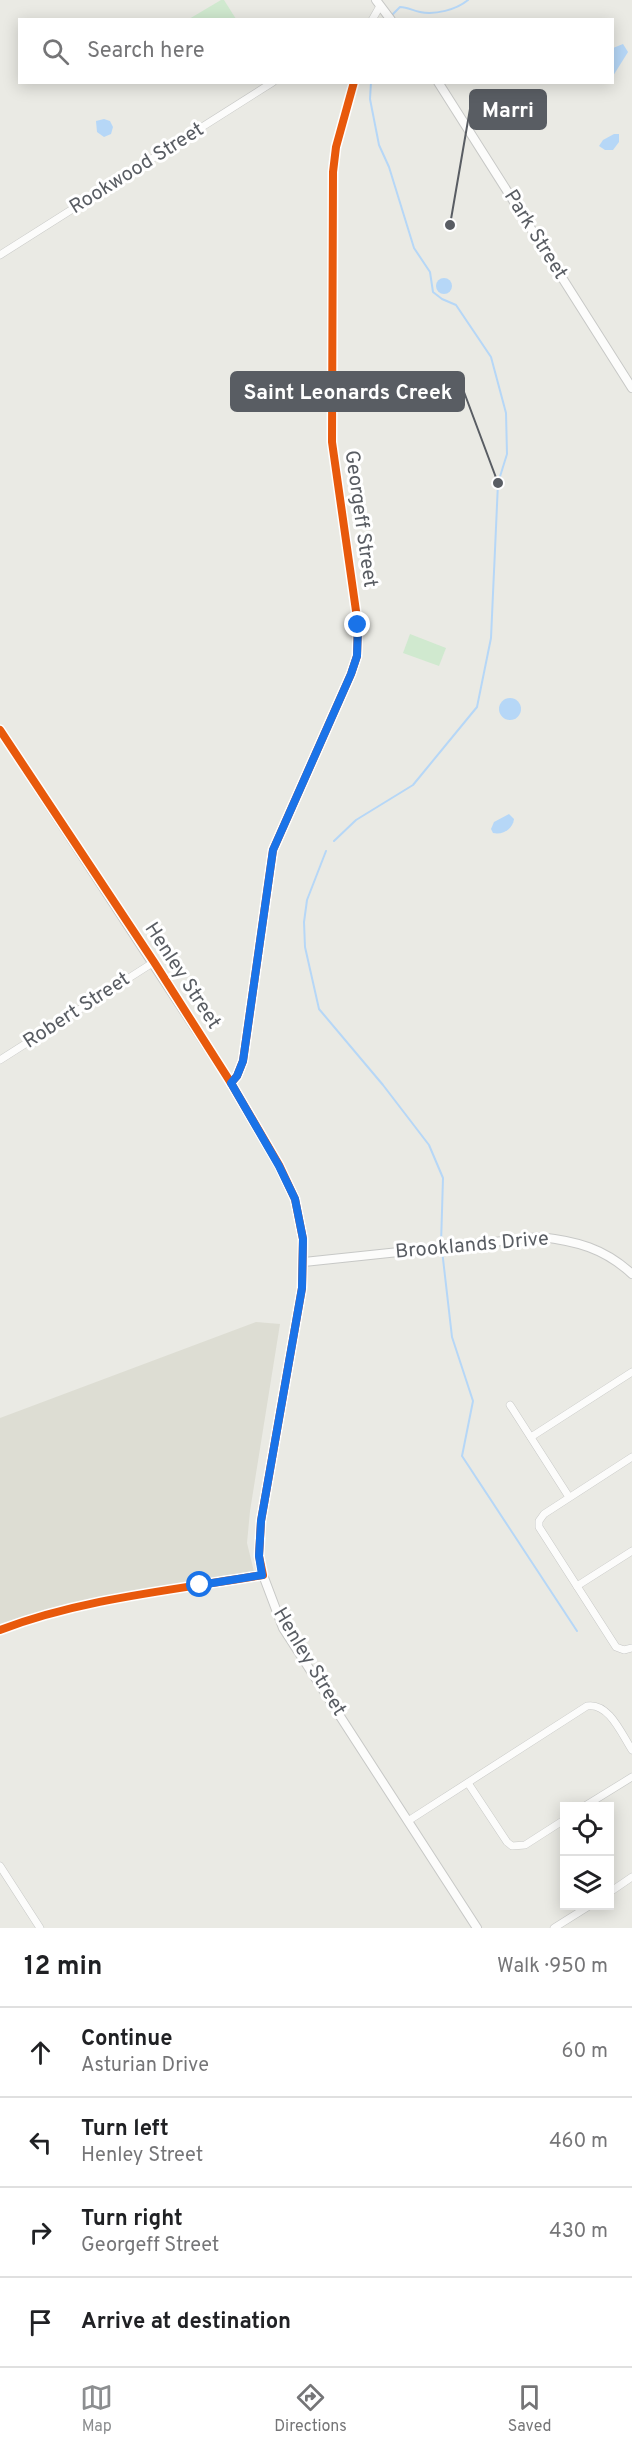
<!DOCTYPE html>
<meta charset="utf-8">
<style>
body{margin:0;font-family:Overpass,sans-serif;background:#f6f6f6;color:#202124}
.controls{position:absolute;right:18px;bottom:18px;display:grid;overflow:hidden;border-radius:0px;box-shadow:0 3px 15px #0003}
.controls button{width:54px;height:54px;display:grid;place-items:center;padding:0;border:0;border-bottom:2px solid #e0e0e0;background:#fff;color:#202124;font:30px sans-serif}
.stop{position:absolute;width:18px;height:18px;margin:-14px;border:4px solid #1a73e8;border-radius:50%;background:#fff}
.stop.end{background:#1a73e8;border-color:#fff;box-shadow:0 2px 6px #0008}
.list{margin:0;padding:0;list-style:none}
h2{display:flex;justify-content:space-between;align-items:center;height:78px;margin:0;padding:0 24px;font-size:26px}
h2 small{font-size:20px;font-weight:400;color:#757577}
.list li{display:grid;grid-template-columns:39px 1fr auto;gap:18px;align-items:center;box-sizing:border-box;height:90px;padding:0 24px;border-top:2px solid #e0e0e0}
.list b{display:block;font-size:22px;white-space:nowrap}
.list p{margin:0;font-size:20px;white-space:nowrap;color:#757577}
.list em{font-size:20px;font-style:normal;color:#757577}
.icon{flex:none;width:33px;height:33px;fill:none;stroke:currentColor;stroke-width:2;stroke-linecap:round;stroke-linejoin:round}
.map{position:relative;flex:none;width:632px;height:1928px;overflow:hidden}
.search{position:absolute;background:#fff;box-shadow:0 3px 15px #0003;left:18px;right:18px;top:18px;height:66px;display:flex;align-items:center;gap:15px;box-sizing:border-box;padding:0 21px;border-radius:0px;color:#757577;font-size:22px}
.sheet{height:438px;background:#fff}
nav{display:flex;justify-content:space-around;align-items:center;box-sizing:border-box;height:84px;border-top:2px solid #e0e0e0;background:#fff;font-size:16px;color:#757577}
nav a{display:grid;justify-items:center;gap:3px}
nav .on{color:#8c8e90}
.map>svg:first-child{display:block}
</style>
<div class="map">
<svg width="632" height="1928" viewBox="0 0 632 1928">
<rect width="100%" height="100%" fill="#eaeae4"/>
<path fill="#ddddd3" d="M256,1322L280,1324L250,1511L247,1543L255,1576L86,1603L0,1630V1418Z"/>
<g fill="#d0e9cf">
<path d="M221,0H224L236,19H189Z"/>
<path d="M410,634L446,648L439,666L403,653Z"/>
</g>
<g fill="#b6d7f7">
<path d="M623,44L628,52L613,76V48Z"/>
<path d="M104,119L110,121L113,127L111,134L104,137L97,132L96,121Z"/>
<path d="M614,134H619V142L613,150H605L599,146L603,140Z"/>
<circle cx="444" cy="286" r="8"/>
<circle cx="510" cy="709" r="11"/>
<path d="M509,814L514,819C513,829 503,835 493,833L491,829L494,822Z"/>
</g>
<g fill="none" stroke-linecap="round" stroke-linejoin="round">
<g stroke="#b6d7f7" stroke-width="2">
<path d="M390,17L400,7C408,7 413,11 420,12C435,15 456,10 468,0"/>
<path d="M334,841L356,820L413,785L477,707L491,638L498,483L507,454L506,413L491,357L456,305L442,299L433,292L430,272L414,248L389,167L379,145L370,99L371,82"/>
<path d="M326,851L307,900L304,922L305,947L319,1009L383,1085L429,1145L443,1178L441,1244"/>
<path d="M442,1250L452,1337L473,1401L462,1456L577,1631"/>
</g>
<defs>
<g id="minor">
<path d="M372,20L380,6"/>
<path d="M0,255L273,82"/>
<path d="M0,1060L154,962"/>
<path d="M231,1083L237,1076L243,1061L273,850L351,674L357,656L358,625L332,442L333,172L336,147L354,82"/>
<path d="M510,1405L569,1497"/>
<path d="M531,1437L632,1372"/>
<path d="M632,1457L544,1514L539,1521V1527L616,1647L624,1650L632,1648"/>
<path d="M577,1586L632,1551"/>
<path d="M468,1783L507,1842L512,1846L525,1845L564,1820"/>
<path d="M585,1806L632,1777"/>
<path d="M408,1821L587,1706C609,1702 622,1735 632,1750"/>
<path d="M0,1866L40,1928"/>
<path d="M610,1892L632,1877"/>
<path d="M554,1928L589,1906"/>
</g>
<g id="tertiary">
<path d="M376,0L391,20"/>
<path d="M438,82L632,388"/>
<path d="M0,730L231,1083L279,1165L295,1199L303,1239L302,1288L261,1521L259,1556L263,1575L283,1628L477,1928"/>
<path d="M304,1262L540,1237C576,1241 604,1248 632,1274"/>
<path d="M0,1630C84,1598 175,1590 263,1575"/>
</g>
</defs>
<use href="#minor" stroke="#c7c8c6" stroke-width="8"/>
<use href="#tertiary" stroke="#c7c8c6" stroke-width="10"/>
<use href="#minor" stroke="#fcfcfb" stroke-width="7"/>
<use href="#tertiary" stroke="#fcfcfb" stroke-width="8"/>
<defs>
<g id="cycleway">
<path d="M0,730L154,962L231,1083L279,1165L295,1199L303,1239L302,1288L261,1521L259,1556L263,1575C175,1590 84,1598 0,1630"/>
<path d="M231,1083L237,1076L243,1061L273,850L351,674L357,656L358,625L332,442L333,172L336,147L354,82"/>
</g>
</defs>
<use href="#cycleway" stroke="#fff" stroke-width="11"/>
<use href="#cycleway" stroke="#e8590c" stroke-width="8"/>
</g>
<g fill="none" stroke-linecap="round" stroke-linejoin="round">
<path stroke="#1a73e8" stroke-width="8" d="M200,1585L262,1575L259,1556L261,1521L302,1288L303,1239L295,1199L279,1166L231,1083L237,1076L243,1061L273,850L351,674L357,656L358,625"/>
</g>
<g text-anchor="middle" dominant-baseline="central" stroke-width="6" stroke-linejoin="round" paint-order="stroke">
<g font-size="20" fill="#595d63" stroke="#fff">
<text transform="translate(137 169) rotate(-32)">Rookwood Street</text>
<text transform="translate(535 235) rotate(58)">Park Street</text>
<text transform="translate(360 519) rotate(82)">Georgeff Street</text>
<text transform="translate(182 976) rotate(57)">Henley Street</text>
<text transform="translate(77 1011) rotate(-33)">Robert Street</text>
<text transform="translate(472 1246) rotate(-5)">Brooklands Drive</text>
<text transform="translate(309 1662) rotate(59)">Henley Street</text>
</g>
</g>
<path fill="none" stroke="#595d63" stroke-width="2" d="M450 225L470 109M498 483L464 392"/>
<g fill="#595d63" stroke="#fff" stroke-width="2">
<circle cx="450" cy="225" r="6"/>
<circle cx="498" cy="483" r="6"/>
</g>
<g fill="#595d63" stroke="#595d63" stroke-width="2">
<rect x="470" y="90" width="76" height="39" rx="6"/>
<rect x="231" y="372" width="233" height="39" rx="6"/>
</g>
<g font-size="21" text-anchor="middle" font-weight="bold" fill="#fff">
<text x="508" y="117">Marri</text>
<text x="348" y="399">Saint Leonards Creek</text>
</g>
</svg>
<div class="controls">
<button><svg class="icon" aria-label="locate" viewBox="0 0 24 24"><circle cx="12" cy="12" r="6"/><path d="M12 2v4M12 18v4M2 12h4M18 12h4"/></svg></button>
<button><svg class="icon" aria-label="layers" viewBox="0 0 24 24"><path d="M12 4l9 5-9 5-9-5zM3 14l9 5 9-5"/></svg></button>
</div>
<div class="stop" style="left:200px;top:1585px"></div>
<div class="stop end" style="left:358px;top:625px"></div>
<div class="search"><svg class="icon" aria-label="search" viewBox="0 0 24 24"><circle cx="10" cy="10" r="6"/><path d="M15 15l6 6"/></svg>Search here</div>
</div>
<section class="sheet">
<h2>12 min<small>Walk · 950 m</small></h2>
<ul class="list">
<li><svg class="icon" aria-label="ahead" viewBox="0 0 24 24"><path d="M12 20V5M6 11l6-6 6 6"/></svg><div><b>Continue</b><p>Asturian Drive</p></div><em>60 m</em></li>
<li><svg class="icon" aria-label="left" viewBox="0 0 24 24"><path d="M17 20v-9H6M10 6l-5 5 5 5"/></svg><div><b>Turn left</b><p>Henley Street</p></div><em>460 m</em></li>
<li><svg class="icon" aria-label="right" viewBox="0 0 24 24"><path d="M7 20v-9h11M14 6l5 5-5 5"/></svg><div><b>Turn right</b><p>Georgeff Street</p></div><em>430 m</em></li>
<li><svg class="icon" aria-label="arrive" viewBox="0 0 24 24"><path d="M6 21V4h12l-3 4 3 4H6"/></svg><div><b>Arrive at destination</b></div></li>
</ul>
</section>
<nav>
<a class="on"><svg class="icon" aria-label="map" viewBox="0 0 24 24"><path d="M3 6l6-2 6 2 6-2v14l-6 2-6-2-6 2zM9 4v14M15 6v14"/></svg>Map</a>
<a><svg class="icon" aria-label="directions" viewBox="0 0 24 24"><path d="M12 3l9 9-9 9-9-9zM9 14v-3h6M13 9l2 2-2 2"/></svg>Directions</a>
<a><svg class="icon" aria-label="saved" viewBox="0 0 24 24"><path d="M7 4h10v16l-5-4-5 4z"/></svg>Saved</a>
</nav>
